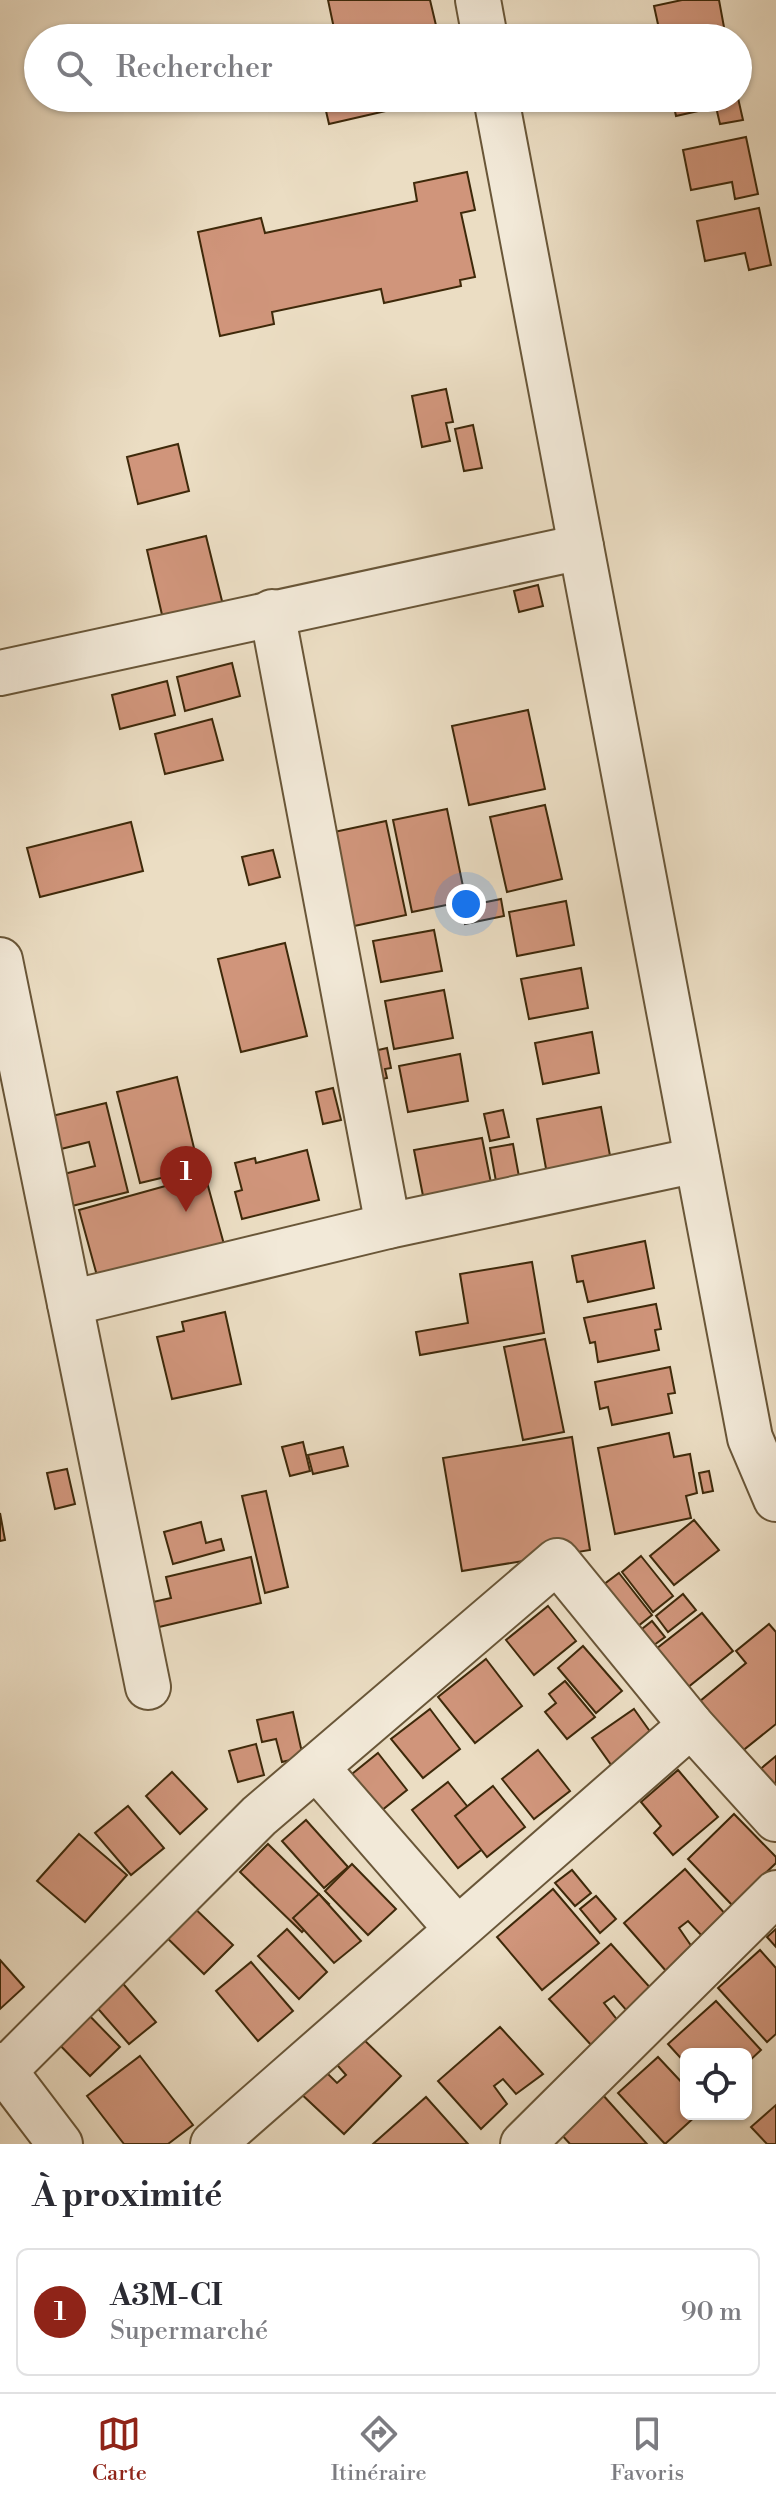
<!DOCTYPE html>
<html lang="fr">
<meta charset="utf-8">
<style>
body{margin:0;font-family:"Libre Bodoni",serif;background:#f7f7f7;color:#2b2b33}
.controls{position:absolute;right:24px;bottom:24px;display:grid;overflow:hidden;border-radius:12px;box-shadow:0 2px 6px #0004}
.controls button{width:72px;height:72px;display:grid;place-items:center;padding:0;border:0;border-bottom:2px solid #e1e1e2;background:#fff;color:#2b2b33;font:40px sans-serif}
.you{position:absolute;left:466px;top:904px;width:28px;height:28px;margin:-20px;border:6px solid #fff;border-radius:50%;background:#1a73e8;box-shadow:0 0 0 12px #1a73e833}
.badge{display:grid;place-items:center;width:52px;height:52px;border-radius:50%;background:#8f2418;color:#fff;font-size:26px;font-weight:700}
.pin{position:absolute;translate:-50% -66px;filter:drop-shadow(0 2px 4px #0008)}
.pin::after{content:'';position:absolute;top:42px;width:28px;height:24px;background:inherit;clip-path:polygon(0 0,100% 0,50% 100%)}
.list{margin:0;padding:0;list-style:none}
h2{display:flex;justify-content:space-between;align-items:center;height:104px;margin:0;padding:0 32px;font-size:34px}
h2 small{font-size:26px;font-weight:400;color:#7c7c81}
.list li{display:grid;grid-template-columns:52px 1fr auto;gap:24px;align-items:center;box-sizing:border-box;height:128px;margin:0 16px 16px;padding:0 16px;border:2px solid #e1e1e2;border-radius:12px}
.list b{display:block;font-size:30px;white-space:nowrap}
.list p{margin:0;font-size:26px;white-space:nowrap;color:#7c7c81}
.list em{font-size:26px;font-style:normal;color:#7c7c81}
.icon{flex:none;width:44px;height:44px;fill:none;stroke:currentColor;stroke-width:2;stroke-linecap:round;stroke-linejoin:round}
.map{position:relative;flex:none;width:776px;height:2144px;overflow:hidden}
.search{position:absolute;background:#fff;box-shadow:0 2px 6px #0004;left:24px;right:24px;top:24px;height:88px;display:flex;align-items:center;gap:20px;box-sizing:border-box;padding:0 28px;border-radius:44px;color:#7c7c81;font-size:30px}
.sheet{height:248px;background:#fff}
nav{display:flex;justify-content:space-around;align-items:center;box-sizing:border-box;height:112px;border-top:2px solid #e1e1e2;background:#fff;font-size:22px;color:#7c7c81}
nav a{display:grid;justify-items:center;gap:4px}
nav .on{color:#8f2418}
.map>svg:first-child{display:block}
</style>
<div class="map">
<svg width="776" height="2144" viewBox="0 0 776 2144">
<rect width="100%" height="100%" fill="#ebddc3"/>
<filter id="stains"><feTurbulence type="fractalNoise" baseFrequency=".0025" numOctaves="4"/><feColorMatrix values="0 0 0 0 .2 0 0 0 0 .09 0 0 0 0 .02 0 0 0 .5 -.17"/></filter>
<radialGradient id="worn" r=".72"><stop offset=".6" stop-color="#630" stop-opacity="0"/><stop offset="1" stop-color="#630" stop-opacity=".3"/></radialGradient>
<g fill="#d0957b" stroke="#3e290a" stroke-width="2">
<path d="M328,0H430L439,38H336Z"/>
<path d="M682,0H719L726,38H661L654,6Z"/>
<path d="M323,98H424L425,102L329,124Z"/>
<path d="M672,98H738L743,120L720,124L716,107L676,116Z"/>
<path d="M746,137L758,194L735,199L732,182L691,190L683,150Z"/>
<path d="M467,172L475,210L461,213L475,277L460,280L461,286L384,303L381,289L272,312L274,324L220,336L198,232L261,218L265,233L417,201L414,183Z"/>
<path d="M759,208L771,265L749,270L745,253L705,261L697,221Z"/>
<path d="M446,389L453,422L446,423L450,441L422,447L412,396Z"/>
<path d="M473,425L482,468L464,471L455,429Z"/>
<path d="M178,444L189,491L138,504L127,457Z"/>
<path d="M206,536L223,605L163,619L147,550Z"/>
<path d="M538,585L543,606L519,612L514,591Z"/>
<path d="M232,663L240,696L185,711L177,677Z"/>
<path d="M167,681L175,715L120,729L112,695Z"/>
<path d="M528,710L545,789L469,805L452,726Z"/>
<path d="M212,719L223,760L165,774L155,734Z"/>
<path d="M545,805L562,879L507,892L490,817Z"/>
<path d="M447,809L466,901L412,912L393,820Z"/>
<path d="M386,821L406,915L340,929L320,835Z"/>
<path d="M131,822L143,871L40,897L27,848Z"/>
<path d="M273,850L280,877L249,885L242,857Z"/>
<path d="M501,899L504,916L465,924L462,907Z"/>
<path d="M566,901L574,945L517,956L509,912Z"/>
<path d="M434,930L442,971L381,982L373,941Z"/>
<path d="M285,943L307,1036L241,1052L218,959Z"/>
<path d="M581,968L588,1008L529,1019L521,979Z"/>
<path d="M444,990L453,1038L394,1049L385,1001Z"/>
<path d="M592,1032L599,1073L543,1084L535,1043Z"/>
<path d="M387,1048L391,1068L385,1069L387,1078L367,1082L361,1054Z"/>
<path d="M460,1054L468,1101L408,1112L399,1066Z"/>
<path d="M177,1077L199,1169L140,1183L117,1092Z"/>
<path d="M333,1088L341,1120L323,1124L316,1092Z"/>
<path d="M106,1103L128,1192L72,1206L64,1174L95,1166L89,1142L61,1149L52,1116Z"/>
<path d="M601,1107L611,1161L547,1174L537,1119Z"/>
<path d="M503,1110L509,1137L490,1141L484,1114Z"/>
<path d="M482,1138L493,1193L425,1206L414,1150Z"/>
<path d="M513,1144L522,1193L499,1198L490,1148Z"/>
<path d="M307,1150L319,1200L242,1219L235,1192L242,1190L235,1163L255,1158L256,1163Z"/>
<path d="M205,1175L225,1248L99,1283L79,1210Z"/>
<path d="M645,1241L654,1288L588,1302L583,1281L577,1282L572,1256Z"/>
<path d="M532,1262L544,1333L420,1355L416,1332L468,1323L460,1274Z"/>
<path d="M656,1304L661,1329L655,1330L659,1350L598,1362L595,1342L590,1343L584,1318Z"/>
<path d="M225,1312L241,1384L172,1399L157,1337L184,1331L182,1322Z"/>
<path d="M545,1339L564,1432L523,1440L504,1347Z"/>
<path d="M670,1367L675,1393L668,1394L672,1413L612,1425L608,1407L600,1409L595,1382Z"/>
<path d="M669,1433L674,1457L690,1454L697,1493L686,1496L691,1518L615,1534L598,1448Z"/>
<path d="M572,1437L590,1550L462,1571L443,1458Z"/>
<path d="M303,1442L310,1471L290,1476L282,1447Z"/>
<path d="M343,1447L348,1466L313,1474L308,1455Z"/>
<path d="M67,1469L75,1504L55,1509L47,1473Z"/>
<path d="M709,1471L713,1491L703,1493L699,1473Z"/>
<path d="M266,1491L288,1587L265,1593L242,1496Z"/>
<path d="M0,1513L5,1540L0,1541Z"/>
<path d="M694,1520L719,1550L674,1585L650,1556Z"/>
<path d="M201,1522L206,1543L221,1539L224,1550L173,1564L164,1532Z"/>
<path d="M641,1556L673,1596L653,1612L622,1572Z"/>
<path d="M251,1557L261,1603L159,1627L153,1602L171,1598L166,1577Z"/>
<path d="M619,1573L652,1615L633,1630L599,1588Z"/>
<path d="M683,1594L696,1610L668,1632L656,1616Z"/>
<path d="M548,1606L576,1641L534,1675L506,1640Z"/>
<path d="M702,1613L733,1651L687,1688L656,1649Z"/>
<path d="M652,1621L665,1637L650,1648L637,1633Z"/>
<path d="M769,1624L776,1632V1724L741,1752L699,1702L746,1663L736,1651Z"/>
<path d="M583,1646L622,1691L596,1713L558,1668Z"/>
<path d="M486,1659L522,1706L475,1743L438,1697Z"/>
<path d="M565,1681L595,1717L567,1739L545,1712L556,1703L549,1694Z"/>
<path d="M430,1709L460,1749L423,1778L391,1739Z"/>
<path d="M634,1709L661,1747L619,1776L592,1738Z"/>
<path d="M293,1712L303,1757L282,1762L276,1739L262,1742L257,1720Z"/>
<path d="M256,1744L264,1775L238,1782L229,1751Z"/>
<path d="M538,1750L570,1791L534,1819L502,1779Z"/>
<path d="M378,1753L407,1790L371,1819L342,1782Z"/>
<path d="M776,1756V1791L758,1771Z"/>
<path d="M678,1770L718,1817L673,1855L654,1833L661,1826L641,1802Z"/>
<path d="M172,1772L207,1809L180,1834L146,1796Z"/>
<path d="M448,1782L494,1840L458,1868L412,1810Z"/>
<path d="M493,1786L525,1827L487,1857L455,1816Z"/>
<path d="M128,1806L164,1848L131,1875L95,1833Z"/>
<path d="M734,1814L776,1857V1863L732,1905L688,1859Z"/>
<path d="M306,1820L348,1867L324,1888L282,1841Z"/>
<path d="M79,1834L127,1875L85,1922L37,1881Z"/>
<path d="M268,1844L329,1904L302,1932L240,1872Z"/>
<path d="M352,1864L396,1909L368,1935L325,1891Z"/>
<path d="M685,1869L728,1917L702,1936L688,1921L679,1928L692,1947L666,1971L624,1923Z"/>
<path d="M572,1870L591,1893L575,1906L555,1883Z"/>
<path d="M553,1889L599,1943L542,1990L497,1937Z"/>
<path d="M319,1894L361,1941L334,1963L293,1918Z"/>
<path d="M596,1896L616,1919L600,1933L580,1909Z"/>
<path d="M186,1900L233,1945L204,1974L158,1929Z"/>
<path d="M287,1929L327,1972L299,1999L258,1956Z"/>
<path d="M776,1929V1947L767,1937Z"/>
<path d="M611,1944L654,1992L627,2011L614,1996L604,2003L618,2021L592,2046L549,1999Z"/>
<path d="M760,1950L776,1968V2034L767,2042L718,1988Z"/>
<path d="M0,1960L24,1987L0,2009Z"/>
<path d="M251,1962L293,2011L258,2041L216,1991Z"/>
<path d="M113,1972L156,2022L129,2044L86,1995Z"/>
<path d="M716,2001L761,2050L746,2064V2054H686V2064L668,2044Z"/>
<path d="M80,2006L120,2047L90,2076L50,2035Z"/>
<path d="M500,2027L543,2074L516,2094L503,2079L494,2086L507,2104L481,2129L438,2081Z"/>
<path d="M355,2031L401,2076L344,2134L297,2090L323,2069L337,2083L346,2075L331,2058Z"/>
<path d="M140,2056L193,2125L168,2144H124L87,2096Z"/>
<path d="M658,2057L686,2087V2114H698L665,2144L618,2093Z"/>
<path d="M602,2094L647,2144H570L560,2133Z"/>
<path d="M426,2097L468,2144H373Z"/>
<path d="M776,2105V2144H767L751,2127Z"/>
</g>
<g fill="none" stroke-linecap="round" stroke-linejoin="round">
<defs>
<g id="minor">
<path d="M478,0L485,38"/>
<path d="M496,98L750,1438L776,1499"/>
<path d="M272,612L388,1226"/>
<path d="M0,673L581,547"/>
<path d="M0,960L148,1687"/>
<path d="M70,1303L388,1226L697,1160"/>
<path d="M316,1767L457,1929"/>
<path d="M0,2065L60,2144"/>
<path d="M4,2071L259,1816L557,1561L691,1725L776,1819"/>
<path d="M213,2144L691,1725"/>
<path d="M523,2144L776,1893"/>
</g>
</defs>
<use href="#minor" stroke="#695638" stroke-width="48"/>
<use href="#minor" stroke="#f2e9d8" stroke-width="44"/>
</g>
<rect width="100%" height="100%" filter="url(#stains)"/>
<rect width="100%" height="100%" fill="url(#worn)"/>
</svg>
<div class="controls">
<button><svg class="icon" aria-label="locate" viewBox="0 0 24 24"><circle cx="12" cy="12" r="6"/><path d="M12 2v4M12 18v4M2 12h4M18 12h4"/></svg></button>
</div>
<div class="you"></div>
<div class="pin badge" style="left:186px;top:1212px">1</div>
<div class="search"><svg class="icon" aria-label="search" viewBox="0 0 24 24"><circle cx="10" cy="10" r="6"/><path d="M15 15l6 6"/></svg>Rechercher</div>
</div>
<section class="sheet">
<h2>À proximité<small></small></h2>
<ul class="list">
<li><span class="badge">1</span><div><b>A3M-CI</b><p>Supermarché</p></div><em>90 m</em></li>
</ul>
</section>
<nav>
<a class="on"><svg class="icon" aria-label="map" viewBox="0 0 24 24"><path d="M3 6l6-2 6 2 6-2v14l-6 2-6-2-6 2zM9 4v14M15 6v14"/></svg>Carte</a>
<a><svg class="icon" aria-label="directions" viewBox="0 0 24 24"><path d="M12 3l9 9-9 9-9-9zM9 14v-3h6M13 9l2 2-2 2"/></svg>Itinéraire</a>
<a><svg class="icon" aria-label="saved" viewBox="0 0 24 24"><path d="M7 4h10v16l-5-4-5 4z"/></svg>Favoris</a>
</nav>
